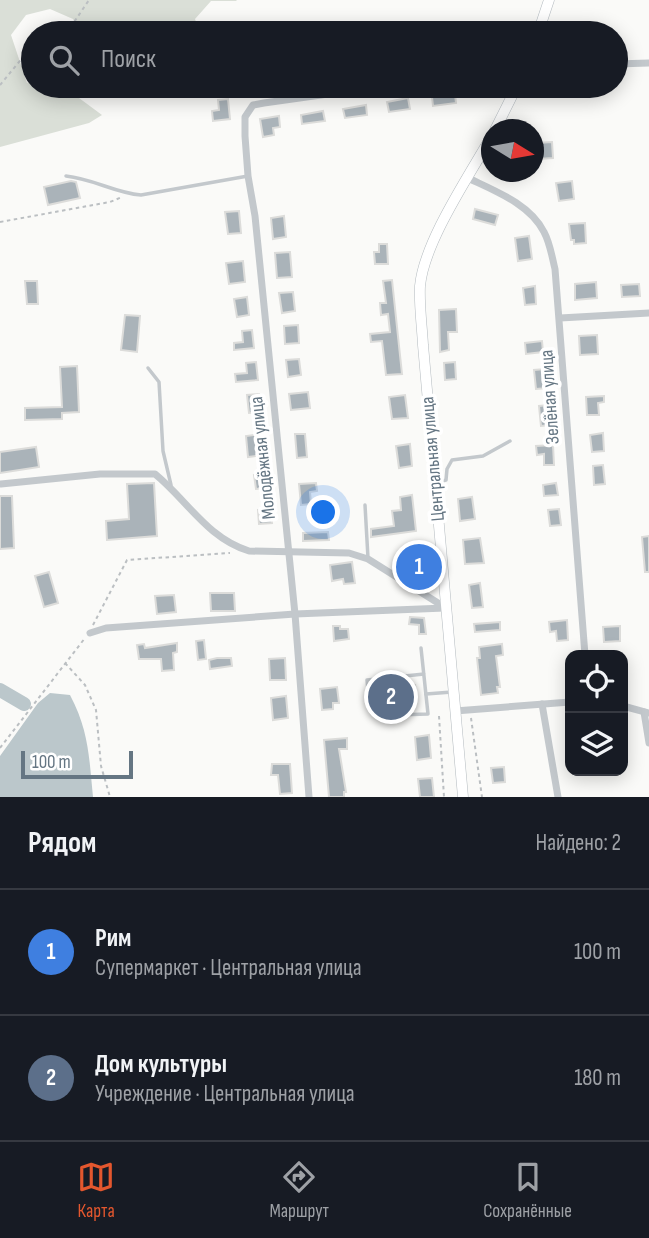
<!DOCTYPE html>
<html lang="ru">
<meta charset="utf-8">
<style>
body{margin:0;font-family:"Sofia Sans Condensed",sans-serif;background:#242831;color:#f1f3f6}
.controls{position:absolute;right:21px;bottom:21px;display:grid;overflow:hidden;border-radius:14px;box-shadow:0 4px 18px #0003}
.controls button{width:63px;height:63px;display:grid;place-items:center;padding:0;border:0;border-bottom:2px solid #363941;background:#171b24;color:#f1f3f6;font:35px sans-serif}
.compass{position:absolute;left:481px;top:119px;width:63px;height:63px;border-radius:50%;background:#171b24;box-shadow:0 4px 18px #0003;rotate:101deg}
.scale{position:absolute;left:21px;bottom:18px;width:112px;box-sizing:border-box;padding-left:7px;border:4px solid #657683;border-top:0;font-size:19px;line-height:24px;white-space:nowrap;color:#657683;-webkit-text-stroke:5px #fff;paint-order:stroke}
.you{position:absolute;left:324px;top:513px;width:24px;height:24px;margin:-18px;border:5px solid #fff;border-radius:50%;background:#1a73e8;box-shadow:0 0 0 10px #1a73e833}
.badge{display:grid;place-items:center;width:46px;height:46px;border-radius:50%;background:#e4572e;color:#fff;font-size:23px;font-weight:700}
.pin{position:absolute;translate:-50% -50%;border:4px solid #fff;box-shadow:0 2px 7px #0006}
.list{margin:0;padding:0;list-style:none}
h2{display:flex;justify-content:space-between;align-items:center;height:91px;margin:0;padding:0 28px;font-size:30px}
h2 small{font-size:23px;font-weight:400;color:#9ea1a6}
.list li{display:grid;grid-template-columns:46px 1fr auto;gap:21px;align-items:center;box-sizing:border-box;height:126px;padding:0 28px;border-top:2px solid #363941}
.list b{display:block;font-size:26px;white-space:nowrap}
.list p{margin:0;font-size:23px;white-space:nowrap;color:#9ea1a6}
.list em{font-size:23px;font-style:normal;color:#9ea1a6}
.icon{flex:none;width:38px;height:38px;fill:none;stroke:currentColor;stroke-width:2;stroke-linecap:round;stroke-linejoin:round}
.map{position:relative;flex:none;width:649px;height:797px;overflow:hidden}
.search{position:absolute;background:#171b24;box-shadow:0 4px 18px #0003;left:21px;right:21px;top:21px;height:77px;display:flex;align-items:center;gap:18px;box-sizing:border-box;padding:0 24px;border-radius:38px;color:#9ea1a6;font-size:26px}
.sheet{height:343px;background:#171b24}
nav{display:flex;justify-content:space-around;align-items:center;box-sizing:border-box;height:98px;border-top:2px solid #363941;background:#171b24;font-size:19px;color:#9ea1a6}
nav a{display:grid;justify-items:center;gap:4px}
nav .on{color:#e4572e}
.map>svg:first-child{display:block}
</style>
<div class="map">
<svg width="649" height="797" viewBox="0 0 649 797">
<rect width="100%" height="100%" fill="#fafaf8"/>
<path fill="#dadfd7" d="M0,0H236L237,1H211L195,19L200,33H82L73,19L50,9L26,15L11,35L27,83L33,80V86H85L79,98L102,115L89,123L0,147Z"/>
<path fill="#bbc7cb" d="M50,693L70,695C89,731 89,757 93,797H0V756L38,703Z"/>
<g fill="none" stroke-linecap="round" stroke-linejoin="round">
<path stroke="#bbc7cb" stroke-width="14" d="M0,690L24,704"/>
</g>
<g fill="#aab3b9" stroke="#dcdcda" stroke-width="2">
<path d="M455,94L456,103L433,106L432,97Z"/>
<path d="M408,98L410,109L389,112L387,102Z"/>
<path d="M228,99L230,119L213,121L212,111L219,110L218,100Z"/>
<path d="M366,105L367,115L345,118L343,109Z"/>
<path d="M323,111L325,121L302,124L301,115Z"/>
<path d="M279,116L280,127L273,128L274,135L263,137L260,119Z"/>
<path d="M552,142L553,158L538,159L537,143Z"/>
<path d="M71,181L76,182L80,198L48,205L44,187Z"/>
<path d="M572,181L574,199L559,201L556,183Z"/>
<path d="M475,209L498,215L495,225L473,219Z"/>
<path d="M239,211L241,233L228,234L225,212Z"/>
<path d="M284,216L286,237L273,239L271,218Z"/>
<path d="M585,223L586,243L574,244V240H571L569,224Z"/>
<path d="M529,236L532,259L518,261L515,238Z"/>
<path d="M379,244H387L388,264H375L374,252H379Z"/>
<path d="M290,252L292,277L277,278L275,253Z"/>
<path d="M243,261L245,282L229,284L226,263Z"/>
<path d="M392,280L402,374L386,375L382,341L371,342L370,334L390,332L388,314L381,315L380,303H386L383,281Z"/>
<path d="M25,281H37L38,304H27Z"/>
<path d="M596,282L597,298L575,300V284Z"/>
<path d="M639,284L640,296L622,297L621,285Z"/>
<path d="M535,286L536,304L525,305L523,288Z"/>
<path d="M293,292L295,311L282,313L279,293Z"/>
<path d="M247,297L249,315L237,317L234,299Z"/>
<path d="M456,309L457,332H448L449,350L440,352L439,310Z"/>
<path d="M125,315L140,316L137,352L121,350Z"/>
<path d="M298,325L299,343L285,344L284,326Z"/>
<path d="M252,330L254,348L234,350V343L243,342L242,331Z"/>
<path d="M597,335L598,354L580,355L579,336Z"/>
<path d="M542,341L543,352L526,354L525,343Z"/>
<path d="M299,359L301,375L288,377L286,360Z"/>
<path d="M256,362L258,380L236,382L235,374L247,373L246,363Z"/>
<path d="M455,362L456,379L445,380L444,363Z"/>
<path d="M77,366L79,412L62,413V419L25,420V408L62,407L60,367Z"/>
<path d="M545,369L547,388L536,389L534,370Z"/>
<path d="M308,392L310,408L291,410L289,394Z"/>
<path d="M259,394L260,412L249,413L247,395Z"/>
<path d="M405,395L408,418L392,419L389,397Z"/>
<path d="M604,396V402L598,403L599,415H587L586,397Z"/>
<path d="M549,405L551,425L541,426L539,406Z"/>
<path d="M603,433L604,451L592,452L590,435Z"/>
<path d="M261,434L263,455L248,457L246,436Z"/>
<path d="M295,434H305L307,457L297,458Z"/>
<path d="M410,444L412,466L399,468L396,446Z"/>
<path d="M553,445L554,465H544V454L537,455L536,446Z"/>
<path d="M36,447L39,467L0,473V452Z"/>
<path d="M603,465L605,484L594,485L593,466Z"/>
<path d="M265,474L267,488L256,489L254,475Z"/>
<path d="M154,483L157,536L107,540L106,521L129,519L127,484Z"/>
<path d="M316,483L317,491L310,492L311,504L301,505L299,484Z"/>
<path d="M556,483L558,495L544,496L543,485Z"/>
<path d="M412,495L416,531L371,537V529L394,526L392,511L401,510L400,497Z"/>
<path d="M0,496H12L14,548L0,549Z"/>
<path d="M472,497L475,519L460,521L458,499Z"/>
<path d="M270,509L272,523L259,524L258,510Z"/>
<path d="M559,509L561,525L550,526L548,510Z"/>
<path d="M328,532L329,540L303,541V533Z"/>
<path d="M649,536V572H645L642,537Z"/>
<path d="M480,538L484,563L465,564L463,540Z"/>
<path d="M352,562L355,583L344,584L343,579L332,581L330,565Z"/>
<path d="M49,572L58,603L44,607L35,576Z"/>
<path d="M480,583L483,607L472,608L469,585Z"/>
<path d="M210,593H234L235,611H211Z"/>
<path d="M174,595L176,612L157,614L155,596Z"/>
<path d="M410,617L424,618L426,634H419V625L409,624Z"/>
<path d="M567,620L568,640L557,641L556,631L550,632L549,622Z"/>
<path d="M500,622V630L475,632L474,624Z"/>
<path d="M333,626H340V629H348L349,639L334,641Z"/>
<path d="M620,626V641L604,642L603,627Z"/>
<path d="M204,640L206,659L198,660L196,641Z"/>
<path d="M177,643V652L173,653L174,670L162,671L161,659H139L137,645L144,644L145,648Z"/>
<path d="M502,644L503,655L496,656L500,687H497L498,693L481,695L477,658H480L479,647Z"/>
<path d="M217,658H231L232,666L210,669L209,660Z"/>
<path d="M285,658L286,680H270L269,659Z"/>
<path d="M402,681H409V685H415L416,692H410L411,702L374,706L372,684Z"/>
<path d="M337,687L339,703H333V709L322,710L320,689Z"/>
<path d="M286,696L288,718L273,720L271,698Z"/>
<path d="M429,735L431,758L417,760L415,737Z"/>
<path d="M347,738V749H339L346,792H344V797H329L324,740Z"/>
<path d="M272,764H290L292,793L280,794L278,775H271Z"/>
<path d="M504,767L505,782L493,783L491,768Z"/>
<path d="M432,778L434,797H420L418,779Z"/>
</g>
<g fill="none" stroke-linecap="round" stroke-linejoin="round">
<defs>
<g id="secondary">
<path d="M538,33L549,0"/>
<path d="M495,130L517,86"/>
<path d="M463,797L423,345C422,326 419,305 420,286C424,242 469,176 491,137"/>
</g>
</defs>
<use href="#secondary" stroke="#b3babf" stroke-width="11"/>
<g stroke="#bbbfc2" stroke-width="2" stroke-dasharray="3.5 3.5" stroke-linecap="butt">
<path d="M58,33L70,28L89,0"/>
<path d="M0,85L33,45"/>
<path d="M0,222L110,202L122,197"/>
<path d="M93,625L127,560L230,553"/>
<path d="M65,663L85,685L96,710L101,766L110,797"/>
<path d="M439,716L444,797"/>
<path d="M471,718L482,797"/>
<path d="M0,748L85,638"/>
</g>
<g stroke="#c3c8cc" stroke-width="3.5">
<path d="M66,176C94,179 115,193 141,195L248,176"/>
<path d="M148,368L159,382L163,451L171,485"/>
<path d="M437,482L446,480L447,469L452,460L483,456L510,441"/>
<path d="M365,505L368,558"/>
<path d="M421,648L428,714L395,715L370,710L367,680L424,674"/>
<path d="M426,694L452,692"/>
</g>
<g stroke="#c3c8cc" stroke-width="7">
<path d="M616,64L649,63"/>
<path d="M468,178C495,191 530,204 544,232C550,243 552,257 555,269L585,655"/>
<path d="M560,318L649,313"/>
<path d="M1,484L100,474H155C187,500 207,538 249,551L349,553L368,559L446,608"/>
<path d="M90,633L106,628L295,614L445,608"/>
<path d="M542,704L558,797"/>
<path d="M623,706L649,713"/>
<path d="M455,711L570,702"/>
<path d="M644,712L649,743"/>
<path d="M309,797L295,614L255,216L248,176L245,136V117L253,105L264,103L385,86"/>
</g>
<use href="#secondary" stroke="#fff" stroke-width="10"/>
</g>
<g text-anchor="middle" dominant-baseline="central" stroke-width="7" stroke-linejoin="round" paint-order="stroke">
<g font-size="19" fill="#657683" stroke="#fff">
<text transform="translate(550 397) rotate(-94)">Зелёная улица</text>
<text transform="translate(263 458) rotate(-96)">Молодёжная улица</text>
<text transform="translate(433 459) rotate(-95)">Центральная улица</text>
</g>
</g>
</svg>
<div class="controls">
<button><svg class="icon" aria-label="locate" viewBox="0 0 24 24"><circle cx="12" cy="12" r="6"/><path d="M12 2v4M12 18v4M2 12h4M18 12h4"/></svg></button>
<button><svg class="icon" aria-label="layers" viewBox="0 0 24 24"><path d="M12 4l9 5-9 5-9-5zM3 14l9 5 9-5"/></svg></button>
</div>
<svg class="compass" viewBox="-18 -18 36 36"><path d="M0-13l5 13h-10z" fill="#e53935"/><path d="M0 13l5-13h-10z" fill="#9ea1a6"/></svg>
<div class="scale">100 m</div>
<div class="you"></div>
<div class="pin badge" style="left:419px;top:567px;background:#3f7fe0">1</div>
<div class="pin badge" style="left:391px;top:697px;background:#5c6f8a">2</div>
<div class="search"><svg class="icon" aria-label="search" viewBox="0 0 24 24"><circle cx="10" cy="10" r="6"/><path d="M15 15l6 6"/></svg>Поиск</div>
</div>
<section class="sheet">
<h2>Рядом<small>Найдено: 2</small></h2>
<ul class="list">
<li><span class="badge" style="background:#3f7fe0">1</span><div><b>Рим</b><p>Супермаркет · Центральная улица</p></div><em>100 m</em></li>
<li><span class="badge" style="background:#5c6f8a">2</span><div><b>Дом культуры</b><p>Учреждение · Центральная улица</p></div><em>180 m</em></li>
</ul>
</section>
<nav>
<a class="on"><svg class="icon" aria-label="map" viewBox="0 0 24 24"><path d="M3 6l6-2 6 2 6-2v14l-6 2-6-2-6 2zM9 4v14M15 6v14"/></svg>Карта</a>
<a><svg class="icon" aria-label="directions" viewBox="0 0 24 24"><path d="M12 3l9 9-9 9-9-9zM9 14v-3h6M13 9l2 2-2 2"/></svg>Маршрут</a>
<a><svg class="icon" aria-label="saved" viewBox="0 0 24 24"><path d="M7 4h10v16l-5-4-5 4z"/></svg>Сохранённые</a>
</nav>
